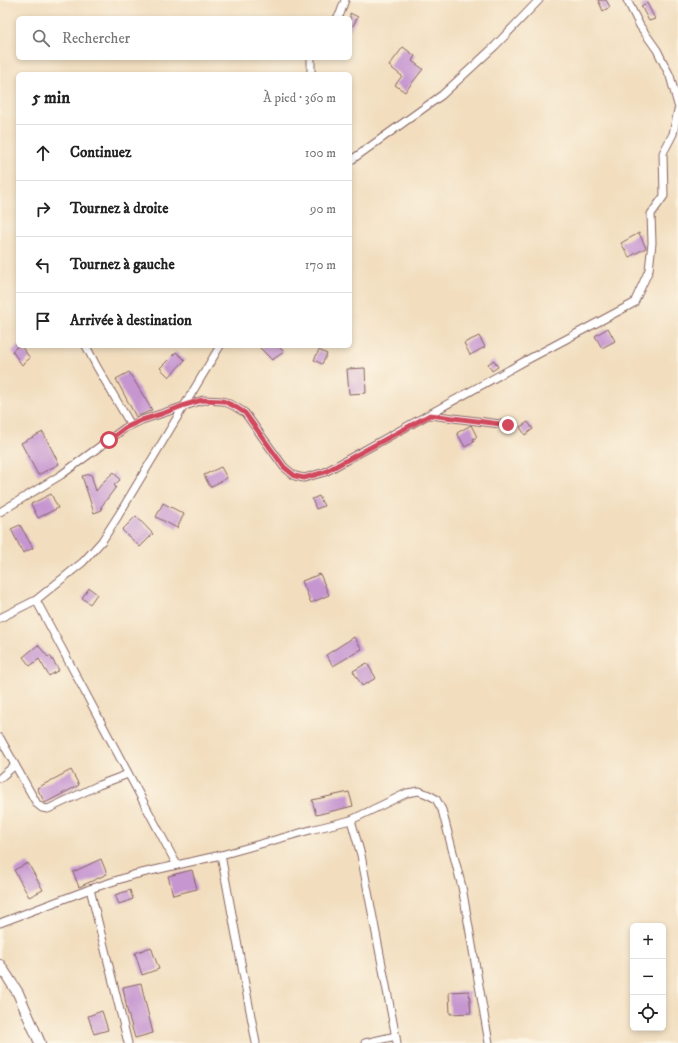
<!DOCTYPE html>
<html lang="fr">
<meta charset="utf-8">
<style>
body{margin:0;font-family:"IM FELL DW Pica",serif;background:#f6f6f6;color:#222}
.controls{position:absolute;right:12px;bottom:12px;display:grid;overflow:hidden;border-radius:6px;box-shadow:0 2px 6px #0003}
.controls button{width:36px;height:36px;display:grid;place-items:center;padding:0;border:0;border-bottom:1px solid #e0e0e0;background:#fff;color:#222;font:20px sans-serif}
.stop{position:absolute;width:12px;height:12px;margin:-9px;border:3px solid #d1495b;border-radius:50%;background:#fff}
.stop.end{background:#d1495b;border-color:#fff;box-shadow:0 1px 4px #0008}
.list{margin:0;padding:0;list-style:none}
h2{display:flex;justify-content:space-between;align-items:center;height:52px;margin:0;padding:0 16px;font-size:17px}
h2 small{font-size:13px;font-weight:400;color:#767676}
.list li{display:grid;grid-template-columns:26px 1fr auto;gap:12px;align-items:center;box-sizing:border-box;height:56px;padding:0 16px;border-top:1px solid #e0e0e0}
.list b{display:block;font-size:15px;white-space:nowrap}
.list em{font-size:13px;font-style:normal;color:#767676}
.icon{flex:none;width:22px;height:22px;fill:none;stroke:currentColor;stroke-width:2;stroke-linecap:round;stroke-linejoin:round}
.map{position:relative;flex:none;width:678px;height:1043px;overflow:hidden}
.search{position:absolute;background:#fff;box-shadow:0 2px 6px #0003;left:16px;top:16px;width:336px;height:44px;display:flex;align-items:center;gap:10px;box-sizing:border-box;padding:0 14px;border-radius:6px;color:#767676;font-size:15px}
.panel{position:absolute;background:#fff;box-shadow:0 2px 6px #0003;left:16px;top:72px;width:336px;height:276px;border-radius:6px}
.map>svg:first-child{display:block}
</style>
<div class="map">
<svg width="678" height="1043" viewBox="0 0 678 1043">
<rect width="100%" height="100%" fill="#fcf5e5"/>
<filter id="ink" filterUnits="userSpaceOnUse"><feTurbulence type="fractalNoise" baseFrequency=".025" numOctaves="2"/><feDisplacementMap in="SourceGraphic" scale="8" xChannelSelector="R" yChannelSelector="G"/><feConvolveMatrix kernelMatrix="1 2 1 2 8 2 1 2 1" color-interpolation-filters="sRGB"/></filter>
<filter id="wash" filterUnits="userSpaceOnUse"><feTurbulence type="fractalNoise" baseFrequency=".012" numOctaves="4" result="noise"/><feDisplacementMap in="SourceGraphic" scale="16" xChannelSelector="R" yChannelSelector="G"/><feGaussianBlur stdDeviation="0.9" result="paint"/><feColorMatrix in="noise" values="0 0 0 0 0 0 0 0 0 0 0 0 0 0 0 0 0 1.4 0 .05"/><feComposite in="paint" operator="in"/></filter>
<g filter="url(#wash)">
<rect width="100%" height="100%" fill="#f2debf"/>
<g id="blocks">
<g fill="#c696d1">
<path d="M598,0H606L610,7L603,11Z"/>
<path d="M647,3L655,19L649,21L641,6Z"/>
<path d="M350,13L358,17L350,30Z"/>
<path d="M403,47L415,56L412,61L423,69L405,92L395,85L402,76L389,66Z"/>
<path d="M639,233L646,248L629,257L621,243Z"/>
<path d="M608,328L615,341L602,348L595,336Z"/>
<path d="M479,336L485,347L470,355L464,343Z"/>
<path d="M18,346H21L30,358L22,365L12,351Z"/>
<path d="M258,346H278L284,352L272,360Z"/>
<path d="M319,350L327,354L322,364L314,360Z"/>
<path d="M176,352L185,360L169,377L160,368Z"/>
<path d="M494,360L498,367L492,371L488,364Z"/>
<path d="M365,368L366,393L349,394L347,369Z"/>
<path d="M129,372L152,410L136,417L116,379Z"/>
<path d="M528,422L533,429L525,435L520,427Z"/>
<path d="M471,425L477,437L473,439L474,442L465,447L457,433Z"/>
<path d="M43,432L59,464L38,475L21,443Z"/>
<path d="M221,467L227,478L210,487L204,475Z"/>
<path d="M114,472L120,480L114,485L116,487L101,507L102,510L94,513L82,476L91,474L96,491L105,480Z"/>
<path d="M51,494L58,508L38,518L31,504Z"/>
<path d="M319,496L324,506L316,509L312,499Z"/>
<path d="M163,503L184,514L177,528L156,517Z"/>
<path d="M136,516L153,534L140,547L122,530Z"/>
<path d="M20,525L33,548L23,553L11,529Z"/>
<path d="M320,574L329,595L311,603L302,581Z"/>
<path d="M89,588L97,594L90,604L82,598Z"/>
<path d="M354,637L362,649L333,666L326,655Z"/>
<path d="M38,645L48,657L50,656L59,670L49,676L39,659L30,666L23,657Z"/>
<path d="M367,663L376,678L362,686L353,671Z"/>
<path d="M71,770L79,785L45,803L37,788Z"/>
<path d="M349,792L353,806L316,815L312,800Z"/>
<path d="M101,859L107,874L79,887L73,872Z"/>
<path d="M28,863L43,890L29,897L14,870Z"/>
<path d="M192,870L197,889L173,895L168,876Z"/>
<path d="M130,890L133,899L119,904L115,895Z"/>
<path d="M151,947L159,969L142,975L135,953Z"/>
<path d="M141,983L146,1005L153,1033L135,1038L127,1010L123,987Z"/>
<path d="M469,991L471,1013L450,1014L449,992Z"/>
<path d="M102,1011L108,1030L94,1034L88,1016Z"/>
</g>
</g>
</g>
<g filter="url(#ink)">
<use href="#blocks" fill-opacity="0" stroke="#85625f" stroke-width="1"/>
<g fill="none" stroke-linecap="round" stroke-linejoin="round">
<defs>
<g id="street">
<path d="M627,0L640,26L657,50L670,76L678,105"/>
<path d="M337,18L340,14L345,0"/>
<path d="M311,58V71L312,74"/>
<path d="M350,161L442,95L495,46L539,0"/>
<path d="M86,346L97,367L131,425"/>
<path d="M430,415L508,425"/>
<path d="M0,512L61,475L125,428L142,420L203,400L223,401L234,406L245,413L284,467L295,476L304,478L325,472L525,361L634,303L649,270L652,243L651,214L664,196L663,153L673,134L678,110"/>
<path d="M36,600L177,865"/>
<path d="M0,618L36,600L83,562L102,541L118,516L220,346"/>
<path d="M0,738L37,804L42,808L48,809L99,785L128,774"/>
<path d="M0,778L15,765"/>
<path d="M351,820L361,855L397,1043"/>
<path d="M221,855L256,1043"/>
<path d="M90,889L128,1043"/>
<path d="M0,923L90,889L133,875L221,855L314,829L351,820L407,793L419,791L429,795L436,799L442,810L462,887L489,1043"/>
<path d="M365,1043L396,1036"/>
</g>
<path id="secondary" d="M0,965L18,993L40,1043"/>
</defs>
<use href="#street" stroke="#85625f" stroke-width="9"/>
<use href="#secondary" stroke="#85625f" stroke-width="12"/>
<use href="#street" stroke="#fff" stroke-width="7"/>
<use href="#secondary" stroke="#fff" stroke-width="10"/>
</g>
</g>
<g fill="none" stroke-linecap="round" stroke-linejoin="round" filter="url(#ink)">
<path stroke="#d1495b" stroke-width="5" d="M109,440L125,428L142,420L164,413L185,405L202,400L223,401L234,406L245,413L284,467L295,476L304,478L325,472L430,415L508,425"/>
</g>
</svg>
<div class="controls">
<button>+</button>
<button>−</button>
<button><svg class="icon" aria-label="locate" viewBox="0 0 24 24"><circle cx="12" cy="12" r="6"/><path d="M12 2v4M12 18v4M2 12h4M18 12h4"/></svg></button>
</div>
<div class="stop" style="left:109px;top:440px"></div>
<div class="stop end" style="left:508px;top:425px"></div>
<div class="search"><svg class="icon" aria-label="search" viewBox="0 0 24 24"><circle cx="10" cy="10" r="6"/><path d="M15 15l6 6"/></svg>Rechercher</div>
<section class="panel">
<h2>5 min<small>À pied · 360 m</small></h2>
<ul class="list">
<li><svg class="icon" aria-label="ahead" viewBox="0 0 24 24"><path d="M12 20V5M6 11l6-6 6 6"/></svg><div><b>Continuez</b></div><em>100 m</em></li>
<li><svg class="icon" aria-label="right" viewBox="0 0 24 24"><path d="M7 20v-9h11M14 6l5 5-5 5"/></svg><div><b>Tournez à droite</b></div><em>90 m</em></li>
<li><svg class="icon" aria-label="left" viewBox="0 0 24 24"><path d="M17 20v-9H6M10 6l-5 5 5 5"/></svg><div><b>Tournez à gauche</b></div><em>170 m</em></li>
<li><svg class="icon" aria-label="arrive" viewBox="0 0 24 24"><path d="M6 21V4h12l-3 4 3 4H6"/></svg><div><b>Arrivée à destination</b></div></li>
</ul>
</section>
</div>
